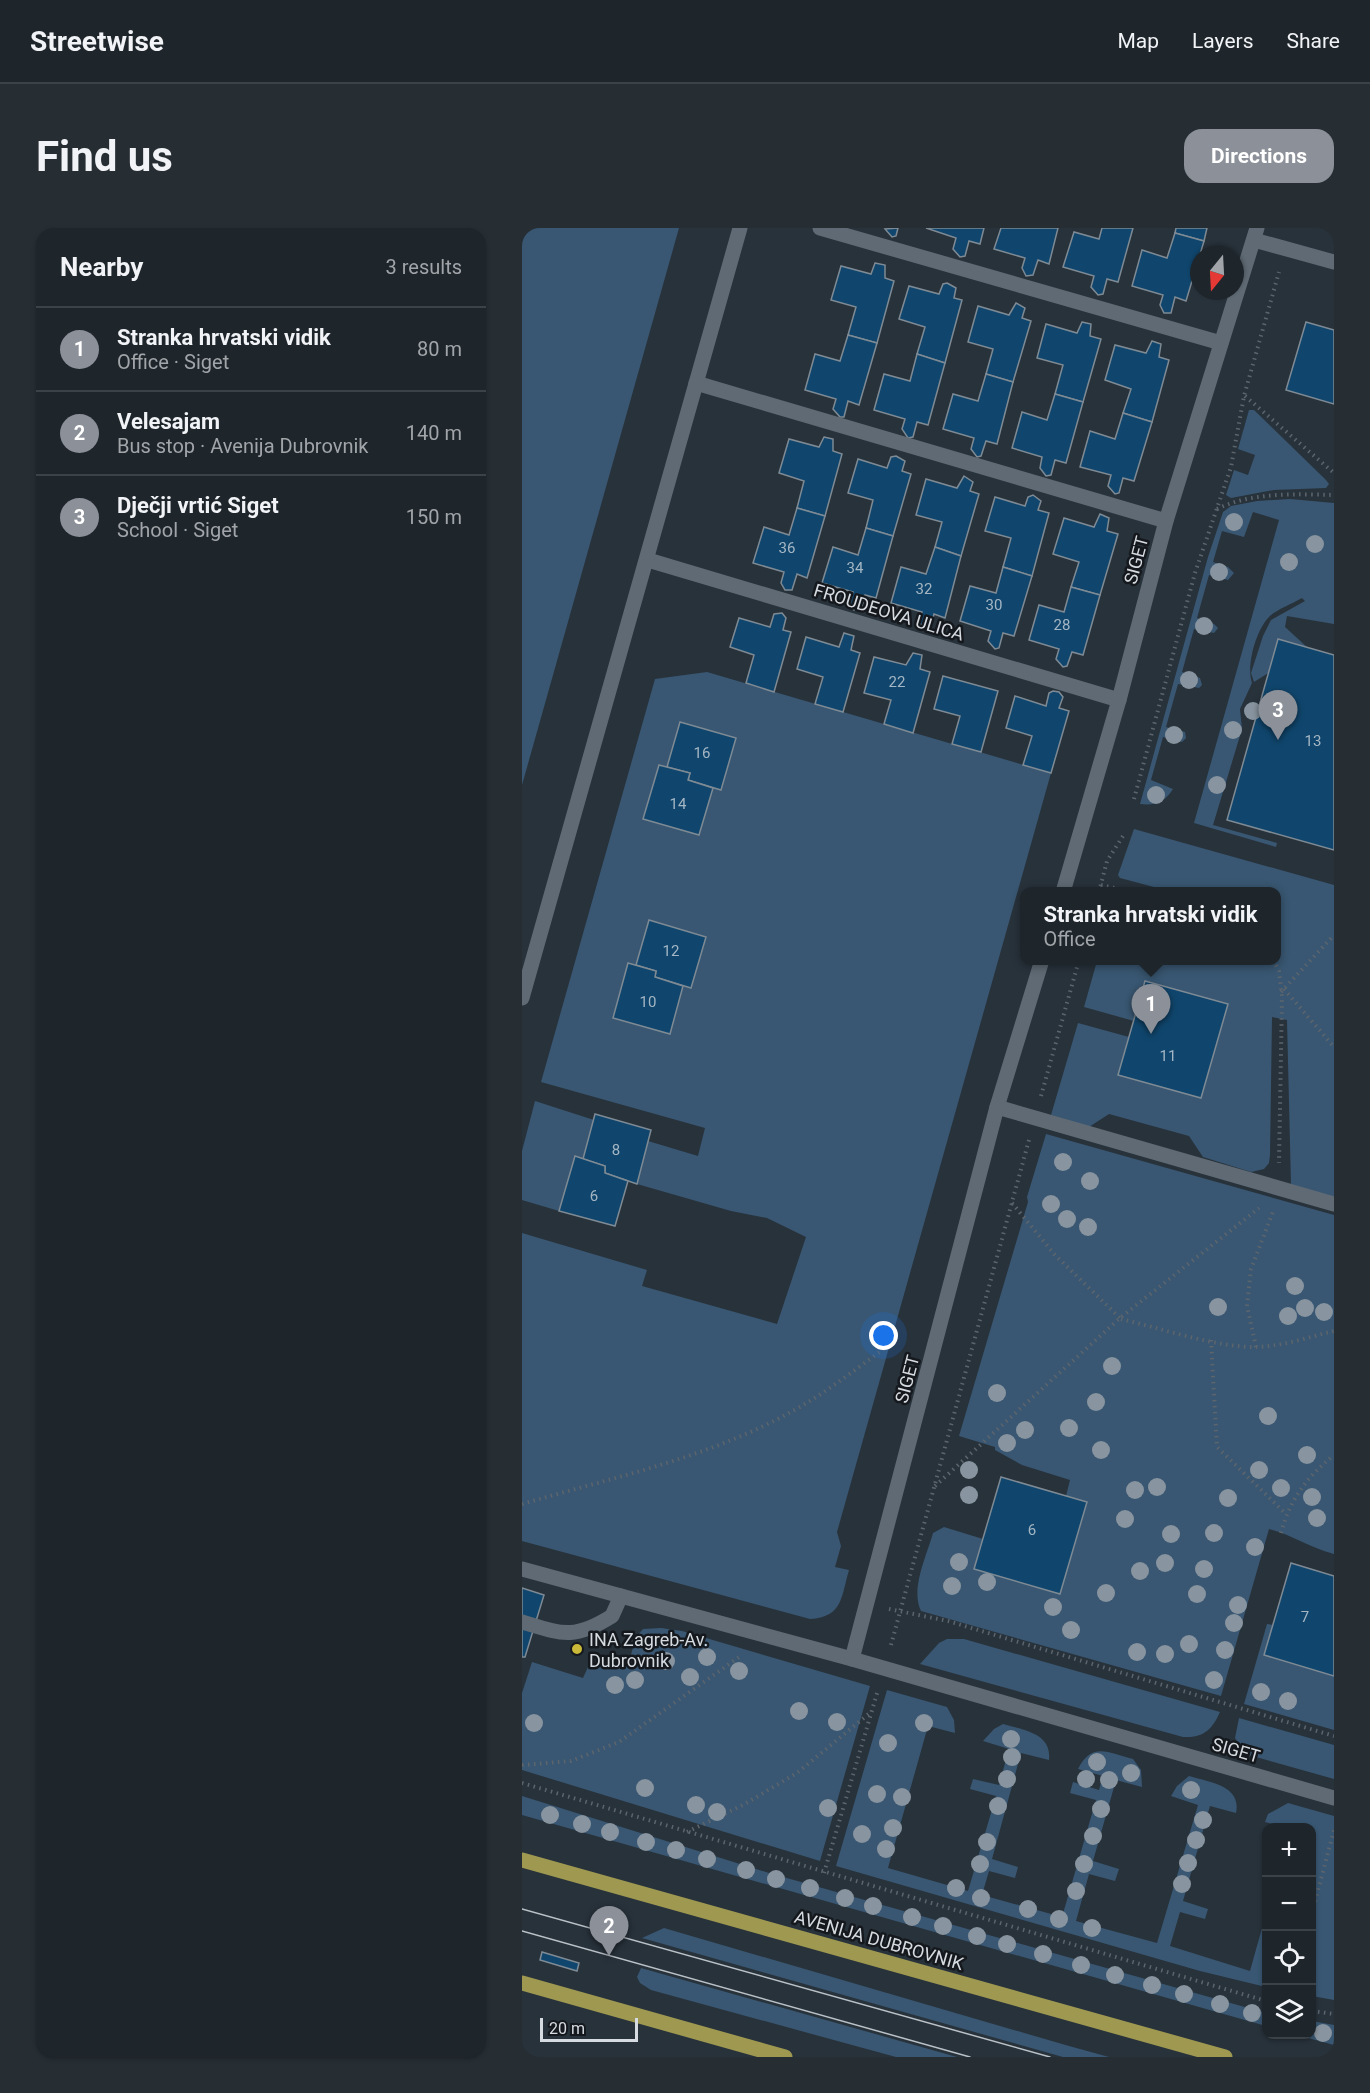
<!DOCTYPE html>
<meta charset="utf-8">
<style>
body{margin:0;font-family:Roboto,sans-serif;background:#262e34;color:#f1f3f6}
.controls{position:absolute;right:18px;bottom:18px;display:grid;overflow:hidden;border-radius:12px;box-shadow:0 2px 4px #0004}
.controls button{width:54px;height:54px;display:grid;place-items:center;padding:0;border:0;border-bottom:2px solid #3c4348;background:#1e262c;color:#f1f3f6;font:30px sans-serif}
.compass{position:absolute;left:668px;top:18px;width:54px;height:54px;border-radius:50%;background:#1e262c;box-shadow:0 2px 4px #0004;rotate:198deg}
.scale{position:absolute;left:18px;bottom:15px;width:98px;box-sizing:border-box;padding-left:6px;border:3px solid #d5dbe1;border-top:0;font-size:16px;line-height:21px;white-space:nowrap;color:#d5dbe1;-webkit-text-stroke:4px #15191d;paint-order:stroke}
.you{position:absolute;left:362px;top:1108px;width:21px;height:21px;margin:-15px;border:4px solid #fff;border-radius:50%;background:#1a73e8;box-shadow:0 0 0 9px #1a73e833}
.badge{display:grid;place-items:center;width:39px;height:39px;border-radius:50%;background:#8c9099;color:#fff;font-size:20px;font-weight:700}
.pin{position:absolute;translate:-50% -50px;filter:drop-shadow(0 2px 3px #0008)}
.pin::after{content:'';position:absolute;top:32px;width:21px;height:18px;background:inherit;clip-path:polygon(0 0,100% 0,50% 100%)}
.popup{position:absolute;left:498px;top:659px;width:261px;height:78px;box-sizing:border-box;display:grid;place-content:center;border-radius:12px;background:#1e262c;filter:drop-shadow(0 2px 4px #0005);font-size:20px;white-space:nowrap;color:#a1a5a9}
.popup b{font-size:22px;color:#f1f3f6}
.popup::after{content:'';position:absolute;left:50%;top:100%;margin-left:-12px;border:12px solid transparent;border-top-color:#1e262c}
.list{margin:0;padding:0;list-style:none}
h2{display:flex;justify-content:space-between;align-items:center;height:78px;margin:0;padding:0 24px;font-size:26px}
h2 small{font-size:20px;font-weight:400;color:#a1a5a9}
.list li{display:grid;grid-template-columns:39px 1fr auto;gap:18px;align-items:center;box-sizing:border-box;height:84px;padding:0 24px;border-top:2px solid #3c4348}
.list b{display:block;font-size:22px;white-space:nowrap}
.list p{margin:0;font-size:20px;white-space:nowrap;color:#a1a5a9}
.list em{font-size:20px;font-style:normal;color:#a1a5a9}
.icon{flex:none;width:33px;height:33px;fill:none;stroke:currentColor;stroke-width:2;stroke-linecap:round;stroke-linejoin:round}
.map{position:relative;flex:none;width:812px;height:1829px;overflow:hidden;border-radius:18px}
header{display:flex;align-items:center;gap:36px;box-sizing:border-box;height:84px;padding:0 30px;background:#1e262c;border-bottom:2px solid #3c4348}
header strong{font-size:28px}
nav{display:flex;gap:33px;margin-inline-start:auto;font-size:21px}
.intro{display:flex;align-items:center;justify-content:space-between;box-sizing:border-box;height:144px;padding:0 36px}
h1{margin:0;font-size:42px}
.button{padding:15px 27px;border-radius:18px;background:#8c9099;color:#fff;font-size:21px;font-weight:700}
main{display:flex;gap:36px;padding:0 36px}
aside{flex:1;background:#1e262c;border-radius:18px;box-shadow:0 2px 4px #0004}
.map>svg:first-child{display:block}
</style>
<header>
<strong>Streetwise</strong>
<nav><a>Map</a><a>Layers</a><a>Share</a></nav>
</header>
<div class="intro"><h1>Find us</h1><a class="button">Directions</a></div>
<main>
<aside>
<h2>Nearby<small>3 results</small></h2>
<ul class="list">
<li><span class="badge">1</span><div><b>Stranka hrvatski vidik</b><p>Office · Siget</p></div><em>80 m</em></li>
<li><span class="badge">2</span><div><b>Velesajam</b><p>Bus stop · Avenija Dubrovnik</p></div><em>140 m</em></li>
<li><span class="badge">3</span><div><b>Dječji vrtić Siget</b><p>School · Siget</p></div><em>150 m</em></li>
</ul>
</aside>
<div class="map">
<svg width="812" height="1829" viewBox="0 0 812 1829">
<rect width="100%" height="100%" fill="#28323b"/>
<g fill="#395772" fill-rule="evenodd">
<path d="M0,0H157L0,557Z"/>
<path d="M727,182H732L804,252L807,256L804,260L752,262L709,270L704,267L712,242L726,247L733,227L716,221Z"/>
<path d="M768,271L812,275V396L765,388L763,399L786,420L732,454L729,445L741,408L749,392L783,373L780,370C770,376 755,381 747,389C734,402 724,438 730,455L718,481L720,501L691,597L755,615L754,619L672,595L757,292L731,284L722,309L700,303L691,334L706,339L712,345L706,352L687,347L675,390L692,396L696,400L692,405L672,401L660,444L678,450L680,457L677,460L656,456L644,499L663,504L664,510L660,514L641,509L629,552L651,561C643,574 633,578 618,576L686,329L701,284L709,278L735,273Z"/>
<path d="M185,444L529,545L315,1304L319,1318L313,1339L327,1342C319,1369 321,1389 288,1391L0,1313V1005L125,1042L120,1058L255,1096L284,1009L245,990L209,983L115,956L126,913L176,928L183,900L19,854L133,451ZM127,693L184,709L169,760L161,758L148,806L91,790L106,735L114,737Z"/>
<path d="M612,601L812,657V969L769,957L765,792L750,789L748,927L747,935L742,941L729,944L681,929L667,908L587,886L567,899L529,887L556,795L607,809L597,847L679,870L706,776L623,753L612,793L562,779L575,733H615L627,737L628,732H755V664L647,663L598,650L596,647Z"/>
<path d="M13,873L72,892L61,931L53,929L37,983L0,972V923Z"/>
<path d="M524,906L812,987V1326C789,1320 770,1307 747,1301L699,1468L399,1383C388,1361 405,1327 411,1305L422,1299L461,1311L452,1341L538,1366L565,1275L544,1268L548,1252L500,1237L473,1222V1219L437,1208L506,974L505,969Z"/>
<path d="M745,1396L751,1397L812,1448V1502L722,1476Z"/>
<path d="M139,1400L160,1403L348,1458L298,1633L0,1542V1465L10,1434L61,1450L66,1439L90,1433L106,1437L114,1409L121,1401Z"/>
<path d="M425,1411H442L698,1484C690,1502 681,1510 661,1509L398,1436L417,1415Z"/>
<path d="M365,1462L425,1479L432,1492L433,1505L406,1498L366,1640L446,1663L474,1568L448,1561L451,1551L477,1557L487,1521L461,1513L472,1501L481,1496C502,1502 530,1505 527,1532L499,1525L470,1631L496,1639L493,1650L467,1643L460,1667L540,1689L574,1572L548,1565L551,1554L577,1562L581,1548L556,1541C570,1513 587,1525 611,1531L619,1542L620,1559L594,1552L571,1633L597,1641L593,1653L567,1646L554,1693L635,1715L676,1577L649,1568L655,1558L667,1548C686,1554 720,1557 714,1585L688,1578L661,1673L686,1681L683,1691L658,1684L648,1718L728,1743L744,1686V1759L678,1743L314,1638Z"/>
<path d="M717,1490L812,1517V1551L723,1526L713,1510Z"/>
<path d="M0,1568L247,1645L744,1785V1798L0,1587Z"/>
<path d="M766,1575L812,1588V1772L790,1768V1600L764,1599L743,1594L746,1586Z"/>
<path d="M142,1700L547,1818L587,1829H541L120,1710Z"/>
<path d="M119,1740L435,1829H374L129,1762L118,1755L115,1749Z"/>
<path d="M790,1793L812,1797V1817L775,1807L790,1806Z"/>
</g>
<g fill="#10466d" stroke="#7e8a94" stroke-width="1.5">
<path d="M376,0L374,8L370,9L363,1Z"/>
<path d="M404,0H462L458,16L447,13L443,28L438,29L431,21L434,10Z"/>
<path d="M479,0H536L527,36L516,32L511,47L504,48L500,40L503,30L472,21Z"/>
<path d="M580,0H611L596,54L585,51L581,66L576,67L569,59L572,48L541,39L552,4L577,11Z"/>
<path d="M654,0H685L682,13L653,5Z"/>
<path d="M653,5L682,13L664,73L653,69L649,85H642L638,77L641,67L610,58L620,22L645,30Z"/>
<path d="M353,35L363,37V50L372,53L355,115L326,107L334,79L309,72L319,38L349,46Z"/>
<path d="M425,55L434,60L432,70L440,72L423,135L395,126L403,99L377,91L387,58L417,66L421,56Z"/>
<path d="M494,75L503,80L500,90L509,93L491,154L464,146L471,121L446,114L456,78L487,87Z"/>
<path d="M560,94L569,96L568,108L579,111L561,174L533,166L541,137L515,130L524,96L555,105Z"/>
<path d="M784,94L812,102V176L764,162Z"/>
<path d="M326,107L355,115L337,177L326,173L322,189H318L311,181L314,171L283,162L293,126L318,133Z"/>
<path d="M630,113L639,116L637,129L647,132L630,194L601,185L609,161L583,152L593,117L624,125Z"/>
<path d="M395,126L423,135L406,197L395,194L391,209L386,210L380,201L383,191L352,182L362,146L388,153Z"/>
<path d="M464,146L491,154L475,216L464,213L459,228L455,229L449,221L452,210L421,201L431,166L456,173Z"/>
<path d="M533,166L561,174L544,235L533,232L529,247L524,248L518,240L520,229L490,220L500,184L525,192Z"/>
<path d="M601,185L630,194L612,253L601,250L597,265L593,266L586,258L589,247L558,239L568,203L593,211Z"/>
<path d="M302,209L311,211V223L320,226L303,288L275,280L282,253L257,245L267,211L297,219Z"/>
<path d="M374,228L383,233L380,243L389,246L371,308L344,300L351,272L326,265L336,231L365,240L369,229Z"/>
<path d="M442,248L451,254L448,263L457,266L439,328L413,319L420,294L394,287L404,251L435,260Z"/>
<path d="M511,267L519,273L516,282L527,285L510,348L481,339L489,310L463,303L473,269L503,278L506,269Z"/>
<path d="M275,280L303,288L285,350L275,346L270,362H263L259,355L262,344L231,335L242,299L267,307Z"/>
<path d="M578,286L587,290L585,303L596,306L578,367L549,359L557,334L531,326L542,290L572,299Z"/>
<path d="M344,300L371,308L354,370L343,367L339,382H332L328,375L331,364L300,355L311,319L336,327Z"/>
<path d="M413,319L439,328L423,390L412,386L408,402H404L397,394L400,384L369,375L379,339L404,346Z"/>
<path d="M481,339L510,348L492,408L481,405L477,420L473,421L466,413L469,403L438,393L448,358L474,365Z"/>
<path d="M549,359L578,367L561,427L550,424L545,438L541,439L534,431L537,421L507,412L517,377L542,384Z"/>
<path d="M260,385L264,390L261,402L269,404L252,464L224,455L232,427L208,419L217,390L248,399L252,386Z"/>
<path d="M322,405L332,408L329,422L338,425L321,484L293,476L301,449L275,441L284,409L317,419Z"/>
<path d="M756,411L812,427V622L705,592Z"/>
<path d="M391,425L400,427L398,441L408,444L391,505L362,496L369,472L342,465L352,429L384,437Z"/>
<path d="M421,448L476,463L459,524L430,516L438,488L412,481Z"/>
<path d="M531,463L537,464L541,469L537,480L547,483L529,545L501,537L510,508L484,500L493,468L524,478L527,465Z"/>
<path d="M158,494L214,510L199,562L166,552L168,545L145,539Z"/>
<path d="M137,537L168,545L166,552L191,560L177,607L121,591Z"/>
<path d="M127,692L184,709L169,760L133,749L134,743L114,737Z"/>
<path d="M106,735L134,743L133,749L161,758L148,806L91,790Z"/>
<path d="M623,753L706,776L679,870L596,847Z"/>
<path d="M73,886L129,902L115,956L83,945V938L61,931Z"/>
<path d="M53,928L83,938V945L106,953L93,998L37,983Z"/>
<path d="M479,1249L565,1274L538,1366L452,1341Z"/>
<path d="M769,1335L812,1348V1448L742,1427Z"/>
<path d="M0,1360L22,1367L3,1429H0Z"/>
<path d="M20,1724L57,1735L55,1743L18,1732Z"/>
</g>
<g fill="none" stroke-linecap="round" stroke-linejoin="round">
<g stroke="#5c656d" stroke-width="4" stroke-dasharray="1.5 4.5" stroke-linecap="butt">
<path d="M723,168L812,245"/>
<path d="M695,281C729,264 775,266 812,267"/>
<path d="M612,571L673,345L709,239L722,168L757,44"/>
<path d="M579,657L611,664"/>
<path d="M577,664L585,633L601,608"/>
<path d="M751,732L757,743L760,769L757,935"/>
<path d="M762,761L812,819"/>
<path d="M759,764L812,707"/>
<path d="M519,868L557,732"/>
<path d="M490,975L533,1027L598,1090"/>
<path d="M599,1091C638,1100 696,1120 735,1119C761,1118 787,1109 812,1103"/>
<path d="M689,1112L695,1219L764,1286"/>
<path d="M734,1119L725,1078L729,1041L751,984"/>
<path d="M413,1258L598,1090L737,980"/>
<path d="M0,1276C89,1250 185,1230 267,1185C303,1166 336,1139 369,1116"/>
<path d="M759,1305C768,1271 785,1249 812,1227"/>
<path d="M367,1381L426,1393L812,1508"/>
<path d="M369,1417L507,912"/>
<path d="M0,1537L49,1533L97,1514L220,1427"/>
<path d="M0,1555L744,1773"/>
<path d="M165,1604L221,1577L275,1545L349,1484"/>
<path d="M302,1645L356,1462"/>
<path d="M790,1685L812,1602"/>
<path d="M790,1783L812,1786"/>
</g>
<g stroke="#5f6a74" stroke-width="15">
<path d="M298,0L699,115"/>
<path d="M732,12L812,34"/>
<path d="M174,155L644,293"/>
<path d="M126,332L597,472"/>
<path d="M541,664L597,472L644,293L735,0"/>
<path d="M0,770L218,0"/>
<path d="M475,879L812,976"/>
<path d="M0,1341L330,1431L812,1570"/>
<path d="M0,1394C40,1406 52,1412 90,1388L99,1368"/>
<path d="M330,1431L475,879L520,732"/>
</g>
<g stroke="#9e9850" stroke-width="15">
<path d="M0,1632L703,1829"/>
<path d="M0,1755L263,1829"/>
</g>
<g stroke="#bac1c7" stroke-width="1.5">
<path d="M0,1681L528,1829"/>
<path d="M0,1703L448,1829"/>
</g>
</g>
<g fill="#88949f">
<circle cx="712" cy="294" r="9"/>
<circle cx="793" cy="316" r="9"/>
<circle cx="767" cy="334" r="9"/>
<circle cx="697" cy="344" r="9"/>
<circle cx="682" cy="398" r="9"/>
<circle cx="667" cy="452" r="9"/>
<circle cx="731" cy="483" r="9"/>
<circle cx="711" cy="502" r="9"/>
<circle cx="652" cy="507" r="9"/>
<circle cx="695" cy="557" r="9"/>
<circle cx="634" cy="567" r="9"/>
<circle cx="541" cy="934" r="9"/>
<circle cx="568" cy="953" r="9"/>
<circle cx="529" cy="976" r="9"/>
<circle cx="545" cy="991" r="9"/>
<circle cx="566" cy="999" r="9"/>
<circle cx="773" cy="1058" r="9"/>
<circle cx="696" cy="1079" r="9"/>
<circle cx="783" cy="1080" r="9"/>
<circle cx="802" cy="1084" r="9"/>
<circle cx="766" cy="1088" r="9"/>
<circle cx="590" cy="1138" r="9"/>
<circle cx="475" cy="1165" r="9"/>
<circle cx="574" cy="1174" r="9"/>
<circle cx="746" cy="1188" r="9"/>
<circle cx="547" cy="1200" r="9"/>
<circle cx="503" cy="1202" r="9"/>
<circle cx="485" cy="1215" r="9"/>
<circle cx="579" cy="1222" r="9"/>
<circle cx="785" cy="1227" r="9"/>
<circle cx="447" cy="1242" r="9"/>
<circle cx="737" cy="1242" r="9"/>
<circle cx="635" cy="1259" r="9"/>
<circle cx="759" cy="1260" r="9"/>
<circle cx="613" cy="1262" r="9"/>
<circle cx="447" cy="1267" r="9"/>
<circle cx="790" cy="1269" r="9"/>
<circle cx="706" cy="1270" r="9"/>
<circle cx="795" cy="1290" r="9"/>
<circle cx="603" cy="1291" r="9"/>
<circle cx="692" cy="1305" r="9"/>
<circle cx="649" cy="1306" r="9"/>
<circle cx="733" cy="1319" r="9"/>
<circle cx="437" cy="1334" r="9"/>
<circle cx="643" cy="1335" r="9"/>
<circle cx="682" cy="1341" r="9"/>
<circle cx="618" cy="1343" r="9"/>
<circle cx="465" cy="1354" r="9"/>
<circle cx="430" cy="1358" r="9"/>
<circle cx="584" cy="1365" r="9"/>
<circle cx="675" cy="1366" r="9"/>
<circle cx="716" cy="1377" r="9"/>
<circle cx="531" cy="1379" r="9"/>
<circle cx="712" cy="1395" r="9"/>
<circle cx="549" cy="1402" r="9"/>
<circle cx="667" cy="1416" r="9"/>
<circle cx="703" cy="1422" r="9"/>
<circle cx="615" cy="1424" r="9"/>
<circle cx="643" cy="1426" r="9"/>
<circle cx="185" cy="1429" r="9"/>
<circle cx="144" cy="1433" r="9"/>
<circle cx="217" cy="1443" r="9"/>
<circle cx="168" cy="1449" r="9"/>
<circle cx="113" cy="1452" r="9"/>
<circle cx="692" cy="1452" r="9"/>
<circle cx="93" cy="1457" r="9"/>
<circle cx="739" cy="1464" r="9"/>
<circle cx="766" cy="1473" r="9"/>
<circle cx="277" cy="1483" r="9"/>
<circle cx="315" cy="1494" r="9"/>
<circle cx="12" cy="1495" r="9"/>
<circle cx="402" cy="1495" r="9"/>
<circle cx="489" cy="1511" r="9"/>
<circle cx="366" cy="1515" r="9"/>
<circle cx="490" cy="1529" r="9"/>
<circle cx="575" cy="1534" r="9"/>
<circle cx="609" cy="1545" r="9"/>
<circle cx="485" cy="1551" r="9"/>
<circle cx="564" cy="1551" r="9"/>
<circle cx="587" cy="1552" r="9"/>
<circle cx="123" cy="1560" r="9"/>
<circle cx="669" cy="1562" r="9"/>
<circle cx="355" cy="1566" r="9"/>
<circle cx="380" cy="1569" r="9"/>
<circle cx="174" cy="1577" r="9"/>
<circle cx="476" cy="1578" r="9"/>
<circle cx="306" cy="1580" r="9"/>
<circle cx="579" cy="1581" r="9"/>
<circle cx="195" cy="1584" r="9"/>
<circle cx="28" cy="1587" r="9"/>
<circle cx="681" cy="1592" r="9"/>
<circle cx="60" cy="1596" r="9"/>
<circle cx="371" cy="1600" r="9"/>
<circle cx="88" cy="1604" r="9"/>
<circle cx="340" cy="1606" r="9"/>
<circle cx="571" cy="1608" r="9"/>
<circle cx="674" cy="1612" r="9"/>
<circle cx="124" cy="1614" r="9"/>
<circle cx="465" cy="1614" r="9"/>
<circle cx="364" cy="1621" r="9"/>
<circle cx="154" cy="1622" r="9"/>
<circle cx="185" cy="1631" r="9"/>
<circle cx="666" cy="1635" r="9"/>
<circle cx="458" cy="1636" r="9"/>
<circle cx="562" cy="1636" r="9"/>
<circle cx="224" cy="1642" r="9"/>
<circle cx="254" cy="1651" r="9"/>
<circle cx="660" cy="1656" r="9"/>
<circle cx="288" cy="1660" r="9"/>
<circle cx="434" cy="1660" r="9"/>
<circle cx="554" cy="1663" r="9"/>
<circle cx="323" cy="1670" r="9"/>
<circle cx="459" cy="1670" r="9"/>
<circle cx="351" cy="1678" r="9"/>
<circle cx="506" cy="1681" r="9"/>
<circle cx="390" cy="1689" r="9"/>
<circle cx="537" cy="1691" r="9"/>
<circle cx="421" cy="1698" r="9"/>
<circle cx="570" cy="1700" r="9"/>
<circle cx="455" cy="1708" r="9"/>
<circle cx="485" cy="1716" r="9"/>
<circle cx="521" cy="1726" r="9"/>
<circle cx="559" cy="1737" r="9"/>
<circle cx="593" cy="1747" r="9"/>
<circle cx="630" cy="1757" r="9"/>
<circle cx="662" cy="1766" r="9"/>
<circle cx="698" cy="1776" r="9"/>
<circle cx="730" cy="1785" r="9"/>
<circle cx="801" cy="1805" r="9"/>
</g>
<circle fill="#cbba39" stroke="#15191d" stroke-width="2" cx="55" cy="1421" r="6"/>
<g text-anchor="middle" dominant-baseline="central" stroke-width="5" stroke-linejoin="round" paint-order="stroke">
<g font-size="15" fill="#a4b6c4">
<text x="265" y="320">36</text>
<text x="333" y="340">34</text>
<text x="402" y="361">32</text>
<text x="472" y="377">30</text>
<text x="540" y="397">28</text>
<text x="375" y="454">22</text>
<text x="791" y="513">13</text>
<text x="180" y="525">16</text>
<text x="156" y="576">14</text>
<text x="149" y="723">12</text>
<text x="126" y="774">10</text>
<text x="646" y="828">11</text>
<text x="94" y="922">8</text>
<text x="72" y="968">6</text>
<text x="510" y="1302">6</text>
<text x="783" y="1389">7</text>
</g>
<g font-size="18" fill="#d5dbe1" stroke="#15191d">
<text transform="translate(614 332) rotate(-75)">SIGET</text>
<text transform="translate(367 384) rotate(17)">FROUDEOVA ULICA</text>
<text transform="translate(385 1151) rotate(-75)">SIGET</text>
<text transform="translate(714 1522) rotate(16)">SIGET</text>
<text transform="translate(357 1712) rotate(16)">AVENIJA DUBROVNIK</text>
</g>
<g font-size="18" fill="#d5dbe1" stroke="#15191d" text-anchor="start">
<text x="67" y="1411">INA Zagreb-Av.<tspan x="67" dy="21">Dubrovnik</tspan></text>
</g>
</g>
</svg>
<div class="controls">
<button>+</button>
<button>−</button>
<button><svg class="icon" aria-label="locate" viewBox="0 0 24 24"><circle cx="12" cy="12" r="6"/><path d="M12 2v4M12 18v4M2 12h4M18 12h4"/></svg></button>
<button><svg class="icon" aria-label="layers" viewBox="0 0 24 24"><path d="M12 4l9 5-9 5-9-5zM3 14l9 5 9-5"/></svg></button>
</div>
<svg class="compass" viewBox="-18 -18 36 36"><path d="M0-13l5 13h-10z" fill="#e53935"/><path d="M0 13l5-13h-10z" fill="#a1a5a9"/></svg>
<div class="scale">20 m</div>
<div class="you"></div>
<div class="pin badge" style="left:629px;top:806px">1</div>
<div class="popup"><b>Stranka hrvatski vidik</b>Office</div>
<div class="pin badge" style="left:87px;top:1728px">2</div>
<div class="pin badge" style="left:756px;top:512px">3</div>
</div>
</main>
